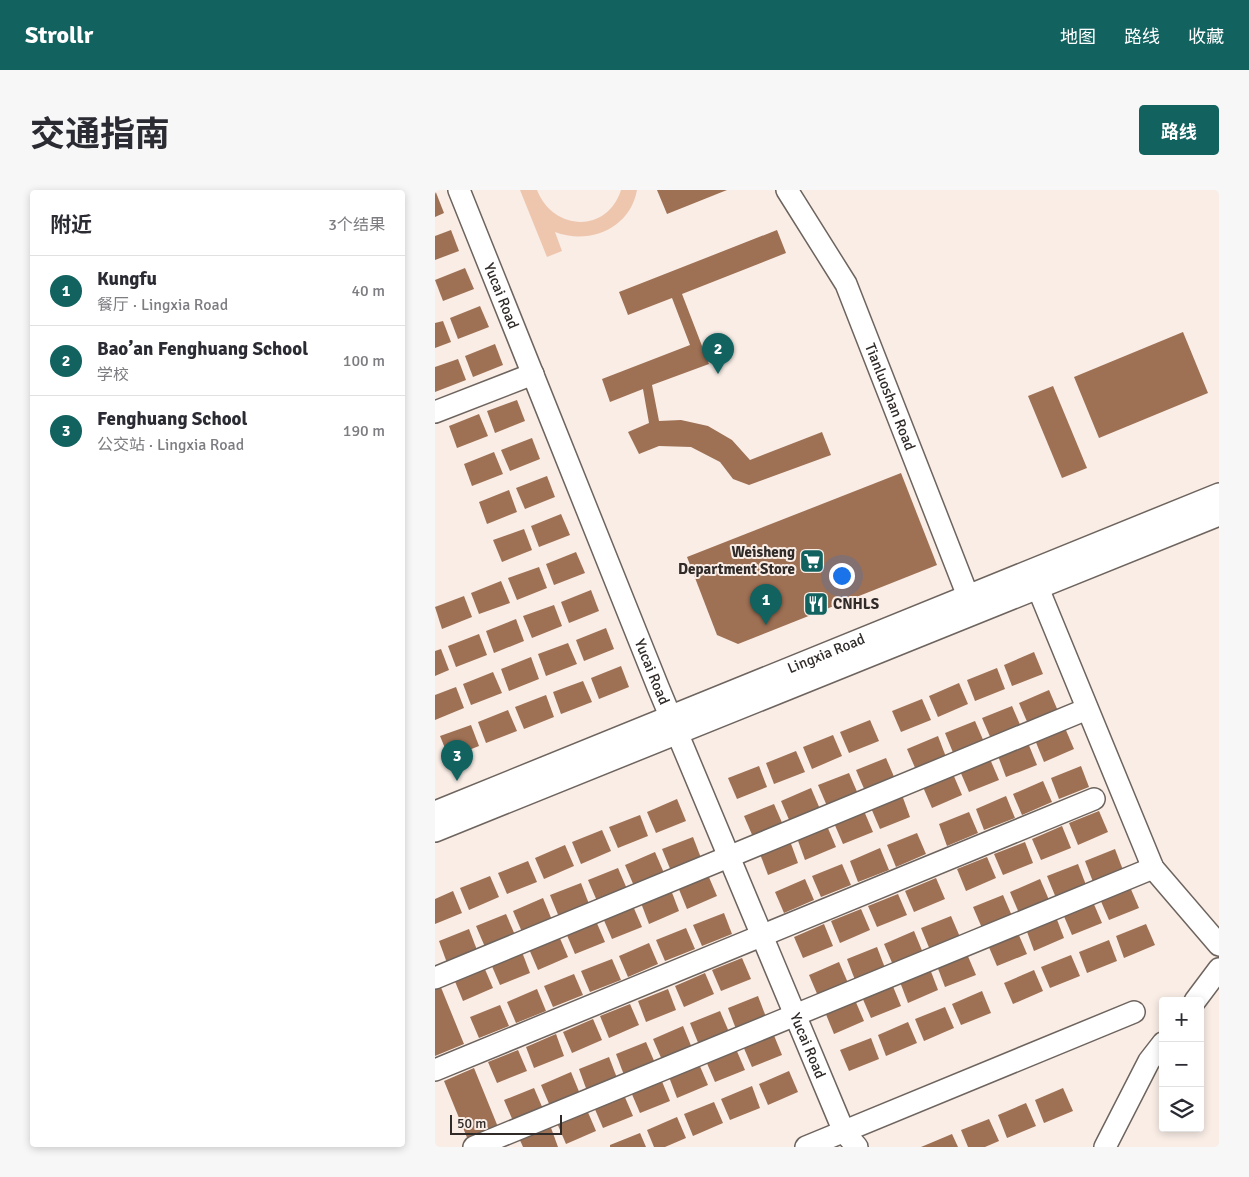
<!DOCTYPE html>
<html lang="zh">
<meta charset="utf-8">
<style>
body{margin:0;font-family:Signika,"Noto Sans SC",sans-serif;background:#f7f7f7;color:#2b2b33}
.controls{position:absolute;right:15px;bottom:15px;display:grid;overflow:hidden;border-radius:5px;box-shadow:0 2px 8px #0003}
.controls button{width:45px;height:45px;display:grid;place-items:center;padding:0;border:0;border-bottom:1px solid #e1e1e2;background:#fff;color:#2b2b33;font:25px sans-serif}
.scale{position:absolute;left:15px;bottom:12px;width:112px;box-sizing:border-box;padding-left:5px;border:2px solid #302b29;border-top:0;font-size:14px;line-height:18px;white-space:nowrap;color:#302b29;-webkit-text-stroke:4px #f9ede6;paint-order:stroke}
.you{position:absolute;left:406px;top:385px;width:18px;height:18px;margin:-12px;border:4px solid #fff;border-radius:50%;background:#1a73e8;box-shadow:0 0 0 8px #1a73e833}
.badge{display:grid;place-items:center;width:32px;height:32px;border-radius:50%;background:#126260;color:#fff;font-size:16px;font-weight:700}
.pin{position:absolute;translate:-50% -41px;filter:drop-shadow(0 1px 2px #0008)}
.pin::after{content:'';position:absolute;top:26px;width:18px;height:15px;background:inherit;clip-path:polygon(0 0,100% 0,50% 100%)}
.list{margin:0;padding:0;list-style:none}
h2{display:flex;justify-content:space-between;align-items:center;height:65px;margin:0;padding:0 20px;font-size:21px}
h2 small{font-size:16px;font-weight:400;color:#7c7c81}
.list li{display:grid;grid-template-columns:32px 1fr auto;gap:15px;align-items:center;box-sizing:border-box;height:70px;padding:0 20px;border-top:1px solid #e1e1e2}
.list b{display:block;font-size:19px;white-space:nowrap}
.list p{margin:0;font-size:16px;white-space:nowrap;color:#7c7c81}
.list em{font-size:16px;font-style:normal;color:#7c7c81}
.icon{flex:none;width:28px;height:28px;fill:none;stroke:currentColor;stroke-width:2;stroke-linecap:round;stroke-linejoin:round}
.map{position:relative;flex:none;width:784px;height:957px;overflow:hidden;border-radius:5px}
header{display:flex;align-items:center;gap:30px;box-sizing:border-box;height:70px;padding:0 25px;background:#126260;color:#fff}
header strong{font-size:24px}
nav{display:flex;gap:28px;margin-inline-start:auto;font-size:18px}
.intro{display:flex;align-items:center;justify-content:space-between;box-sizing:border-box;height:120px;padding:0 30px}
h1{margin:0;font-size:35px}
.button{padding:12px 22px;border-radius:5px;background:#126260;color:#fff;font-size:18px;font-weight:700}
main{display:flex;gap:30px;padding:0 30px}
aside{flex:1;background:#fff;border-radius:5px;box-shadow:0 2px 8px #0003}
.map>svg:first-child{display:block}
</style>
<header>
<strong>Strollr</strong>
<nav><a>地图</a><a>路线</a><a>收藏</a></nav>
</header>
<div class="intro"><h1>交通指南</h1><a class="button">路线</a></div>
<main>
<aside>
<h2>附近<small>3个结果</small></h2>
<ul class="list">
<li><span class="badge">1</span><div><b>Kungfu</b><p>餐厅 · Lingxia Road</p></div><em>40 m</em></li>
<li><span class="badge">2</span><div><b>Bao’an Fenghuang School</b><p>学校</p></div><em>100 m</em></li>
<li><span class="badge">3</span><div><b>Fenghuang School</b><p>公交站 · Lingxia Road</p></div><em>190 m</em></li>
</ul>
</aside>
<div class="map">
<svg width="784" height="957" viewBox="0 0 784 957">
<rect width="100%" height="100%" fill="#f9ede6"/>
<path fill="#eec6ae" d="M85,0H102C118,41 172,44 186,0H202C195,39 154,55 120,42L127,61L112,67Z"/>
<g fill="#9e7054">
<path d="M0,0L9,23L0,27Z"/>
<path d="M222,0H292L232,24Z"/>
<path d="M16,40L24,61L0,70V46Z"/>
<path d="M342,40L351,63L247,104L274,174L217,195L224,231L246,230L273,236L297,250L315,270L387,242L396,265L314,295L298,289L285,272L256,257L224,256L204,264L193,242L214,233L208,199L175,212L167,189L255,155L237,108L193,125L184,102Z"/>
<path d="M30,78L39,99L8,111L0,90Z"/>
<path d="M45,116L54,137L23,149L15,128Z"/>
<path d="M8,131L16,152L0,158V133Z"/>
<path d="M748,142L773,203L664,248L639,187Z"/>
<path d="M60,154L68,175L38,187L30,166Z"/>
<path d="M23,169L31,190L0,202V177Z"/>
<path d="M618,196L652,278L627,288L593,206Z"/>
<path d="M82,210L90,231L60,243L52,221Z"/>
<path d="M44,224L53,246L22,258L14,236Z"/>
<path d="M97,248L105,269L75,281L66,260Z"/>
<path d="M59,262L68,284L37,296L29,274Z"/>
<path d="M466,283L502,375L303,454L282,445L252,367Z"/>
<path d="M112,286L120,307L90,319L81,298Z"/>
<path d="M74,300L82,322L52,334L44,312Z"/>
<path d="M126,324L135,345L104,357L96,336Z"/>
<path d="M89,339L97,360L67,372L58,350Z"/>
<path d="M141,362L150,383L119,395L111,374Z"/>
<path d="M104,377L112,398L82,410L73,388Z"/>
<path d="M66,391L75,413L44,424L36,403Z"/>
<path d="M156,400L164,421L134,433L126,412Z"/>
<path d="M29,406L37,427L7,439L0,417Z"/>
<path d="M119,415L127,436L97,448L88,426Z"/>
<path d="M81,429L89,451L59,463L51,441Z"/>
<path d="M171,438L179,459L149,471L141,450Z"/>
<path d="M44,444L52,465L21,477L13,456Z"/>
<path d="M133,453L142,474L111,486L103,464Z"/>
<path d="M6,459L14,480L0,486V461Z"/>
<path d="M599,462L608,484L577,496L569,475Z"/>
<path d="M96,467L104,489L74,501L66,479Z"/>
<path d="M186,476L194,497L164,509L156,488Z"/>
<path d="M562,478L570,499L540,511L532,490Z"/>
<path d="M58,482L67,503L36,515L28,494Z"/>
<path d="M148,491L157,512L126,524L118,502Z"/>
<path d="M524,493L533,514L503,527L494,506Z"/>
<path d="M21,497L29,518L0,530V505Z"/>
<path d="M614,500L623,521L593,534L584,513Z"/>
<path d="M111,505L119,527L89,539L80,517Z"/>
<path d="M487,509L496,530L466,542L457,521Z"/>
<path d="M577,516L586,537L556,549L547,528Z"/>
<path d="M73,520L82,541L51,553L43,532Z"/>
<path d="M435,530L444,551L414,563L405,542Z"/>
<path d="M540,531L549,552L519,565L510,543Z"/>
<path d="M36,535L44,556L14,568L5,546Z"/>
<path d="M630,538L639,559L609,572L600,550Z"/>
<path d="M398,545L407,566L377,579L368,557Z"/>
<path d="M503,546L511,567L481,580L472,559Z"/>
<path d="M593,553L602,575L571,587L563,566Z"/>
<path d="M361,561L370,582L339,594L331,573Z"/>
<path d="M451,568L460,589L430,601L421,580Z"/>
<path d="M555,569L564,590L534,602L525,581Z"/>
<path d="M324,576L332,597L302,609L293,588Z"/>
<path d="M646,576L654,597L624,609L616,588Z"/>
<path d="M414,583L423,604L392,616L383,595Z"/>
<path d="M518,584L527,605L497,618L488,597Z"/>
<path d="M608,591L617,612L587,625L578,604Z"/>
<path d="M376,598L385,619L355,632L346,611Z"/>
<path d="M467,605L475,627L445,639L436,618Z"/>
<path d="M571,606L580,628L549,640L541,619Z"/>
<path d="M242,609L251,631L221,643L212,622Z"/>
<path d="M339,614L348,635L318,647L309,626Z"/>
<path d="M429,621L438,642L408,654L399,633Z"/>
<path d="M664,621L673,642L643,655L634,633Z"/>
<path d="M534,622L543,643L512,656L504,634Z"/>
<path d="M205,625L213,646L183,658L174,637Z"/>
<path d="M392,636L401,657L370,670L362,648Z"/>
<path d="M627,636L636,658L606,670L597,649Z"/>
<path d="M167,640L176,661L146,674L137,652Z"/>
<path d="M482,643L491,664L461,677L452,655Z"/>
<path d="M258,647L266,668L236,681L227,659Z"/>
<path d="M355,651L363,673L333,685L325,664Z"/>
<path d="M590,652L598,673L568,685L559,664Z"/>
<path d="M130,655L139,676L109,689L100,668Z"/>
<path d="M445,658L454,680L423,692L415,671Z"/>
<path d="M680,659L688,680L658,692L650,671Z"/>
<path d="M220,662L229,683L199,696L190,675Z"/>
<path d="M552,667L561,688L531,701L522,679Z"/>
<path d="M93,671L102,692L72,704L63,683Z"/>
<path d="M407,674L416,695L386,707L377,686Z"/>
<path d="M643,674L651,695L621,708L612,686Z"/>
<path d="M183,678L192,699L162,711L153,690Z"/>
<path d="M273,685L282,706L252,719L243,697Z"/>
<path d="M55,686L64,707L34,720L25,698Z"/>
<path d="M501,688L510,709L479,722L470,701Z"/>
<path d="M370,689L379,710L349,723L340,702Z"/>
<path d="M605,689L614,710L584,723L575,702Z"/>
<path d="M146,693L154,714L124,727L115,705Z"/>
<path d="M695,697L704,718L674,730L665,709Z"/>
<path d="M236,700L244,721L214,734L206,713Z"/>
<path d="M18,701L27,723L0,734V709Z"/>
<path d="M463,704L472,725L442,737L433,716Z"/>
<path d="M568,705L577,726L547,738L538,717Z"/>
<path d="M108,708L117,730L87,742L78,721Z"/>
<path d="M658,712L667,733L637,745L628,724Z"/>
<path d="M198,716L207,737L177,749L168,728Z"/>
<path d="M426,719L435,740L405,753L396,731Z"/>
<path d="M289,723L297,744L267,756L258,735Z"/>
<path d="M71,724L80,745L50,757L41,736Z"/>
<path d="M516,726L525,747L495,760L486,738Z"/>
<path d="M621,727L629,748L599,761L591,739Z"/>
<path d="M161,731L170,752L140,764L131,743Z"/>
<path d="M389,734L398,756L368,768L359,747Z"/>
<path d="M711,734L720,755L689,768L681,746Z"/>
<path d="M251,738L260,759L230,771L221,750Z"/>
<path d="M34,739L42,760L12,773L4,751Z"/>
<path d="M479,741L488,763L458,775L449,754Z"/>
<path d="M583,743L592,764L562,776L553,755Z"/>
<path d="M124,746L133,767L103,780L94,759Z"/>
<path d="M674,750L682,771L652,783L644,762Z"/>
<path d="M214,753L223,774L193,787L184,766Z"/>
<path d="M442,757L450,778L420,790L412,769Z"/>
<path d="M87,762L95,783L65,795L56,774Z"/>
<path d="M532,764L541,785L510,797L502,776Z"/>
<path d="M636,765L645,786L615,798L606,777Z"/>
<path d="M307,768L316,789L286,801L277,780Z"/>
<path d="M177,769L186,790L155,802L146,781Z"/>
<path d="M404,772L413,793L383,806L374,785Z"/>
<path d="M49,777L58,798L28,811L19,789Z"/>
<path d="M495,779L503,800L473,813L465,792Z"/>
<path d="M599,780L608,801L578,814L569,793Z"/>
<path d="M270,783L279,804L249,817L240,796Z"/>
<path d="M139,784L148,805L118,817L109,796Z"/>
<path d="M457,794L466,816L436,828L427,807Z"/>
<path d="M5,795L29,854L0,866V797Z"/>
<path d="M102,799L111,821L81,833L72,812Z"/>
<path d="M233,799L241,820L211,832L203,811Z"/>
<path d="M547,801L556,823L526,835L517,814Z"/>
<path d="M323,806L331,827L301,839L293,818Z"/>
<path d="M420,810L429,831L399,844L390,822Z"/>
<path d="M195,814L204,835L174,848L165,826Z"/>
<path d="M65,815L74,836L44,848L35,827Z"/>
<path d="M510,817L519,838L489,851L480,829Z"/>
<path d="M285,821L294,842L264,855L255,833Z"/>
<path d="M158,829L167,850L137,863L128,842Z"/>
<path d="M473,832L482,853L451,866L443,845Z"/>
<path d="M248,836L257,858L227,870L218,849Z"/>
<path d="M338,843L347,865L317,877L308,856Z"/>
<path d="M121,844L129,866L99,878L91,857Z"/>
<path d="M436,848L444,869L414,881L405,860Z"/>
<path d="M211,852L220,873L189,885L181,864Z"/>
<path d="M301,859L310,880L280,892L271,871Z"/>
<path d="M83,860L92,881L62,893L53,872Z"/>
<path d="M174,867L182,888L152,901L144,879Z"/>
<path d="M264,874L273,895L242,908L234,887Z"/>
<path d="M39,878L63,937L33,950L9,891Z"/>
<path d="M354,881L363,902L333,915L324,894Z"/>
<path d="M136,882L145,904L115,916L106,895Z"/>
<path d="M226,889L235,911L205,923L196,902Z"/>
<path d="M317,896L325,918L295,930L286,909Z"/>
<path d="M99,898L108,919L78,931L69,910Z"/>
<path d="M628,898L638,921L609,933L600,910Z"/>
<path d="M189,905L198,926L168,938L159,917Z"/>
<path d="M279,912L288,933L258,946L249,924Z"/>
<path d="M591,913L601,936L572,948L563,925Z"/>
<path d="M152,920L161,941L131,954L122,933Z"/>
<path d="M242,927L251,948L230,957H219L212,940Z"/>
<path d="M554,929L564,951L550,957H533L526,940Z"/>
<path d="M115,935L123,957H88L84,948Z"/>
<path d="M205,943L211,957H175V955Z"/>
<path d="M517,944L523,957H486Z"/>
</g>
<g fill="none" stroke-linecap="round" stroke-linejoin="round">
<defs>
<g id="minor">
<path id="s1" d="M24,0L223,497L409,942L422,957"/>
<path id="s2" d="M352,0L411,94L538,419"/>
<path d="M0,222L98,184"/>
<path d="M598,386L718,678L784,755"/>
<path id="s3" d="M0,622L784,304"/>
<path d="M0,641L784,325"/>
<path d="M0,788L652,519"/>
<path d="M760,811L784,779"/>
<path d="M0,880L659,609"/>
<path d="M39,957L718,678"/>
<path d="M371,957L699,822"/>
<path d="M670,957L714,871L728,853"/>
</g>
</defs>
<use href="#minor" stroke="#6e645e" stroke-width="24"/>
<use href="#minor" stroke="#fff" stroke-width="21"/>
</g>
<defs>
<symbol id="supermarket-square" viewBox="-11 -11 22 22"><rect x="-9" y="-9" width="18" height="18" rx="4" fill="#126260" stroke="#f9ede6"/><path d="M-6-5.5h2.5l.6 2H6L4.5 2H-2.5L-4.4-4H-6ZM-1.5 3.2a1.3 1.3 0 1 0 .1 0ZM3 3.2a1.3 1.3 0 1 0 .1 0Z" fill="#fff"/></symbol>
<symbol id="restaurant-square" viewBox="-11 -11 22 22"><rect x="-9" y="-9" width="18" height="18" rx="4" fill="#126260" stroke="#f9ede6"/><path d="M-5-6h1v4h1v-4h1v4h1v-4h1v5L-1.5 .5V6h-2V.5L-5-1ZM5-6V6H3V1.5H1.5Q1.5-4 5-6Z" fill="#fff"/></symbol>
</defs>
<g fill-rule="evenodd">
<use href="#supermarket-square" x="363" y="357" width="28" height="28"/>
<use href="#restaurant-square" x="367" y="400" width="28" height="28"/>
</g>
<g text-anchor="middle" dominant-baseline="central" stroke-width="4" stroke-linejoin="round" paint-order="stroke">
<g font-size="15" fill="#302b29" stroke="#f9ede6">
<text stroke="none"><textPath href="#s1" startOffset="114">Yucai Road</textPath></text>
<text stroke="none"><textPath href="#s2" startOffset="232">Tianluoshan Road</textPath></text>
<text stroke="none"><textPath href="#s3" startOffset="422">Lingxia Road</textPath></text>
<text stroke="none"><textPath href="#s1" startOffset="519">Yucai Road</textPath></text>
<text stroke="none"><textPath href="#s1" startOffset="924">Yucai Road</textPath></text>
</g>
<g font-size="15" font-weight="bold" fill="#302b29" stroke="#f9ede6" text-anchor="end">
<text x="360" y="362">Weisheng<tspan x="360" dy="17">Department Store</tspan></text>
<text x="398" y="414" text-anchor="start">CNHLS</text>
</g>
</g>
</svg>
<div class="controls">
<button>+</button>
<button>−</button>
<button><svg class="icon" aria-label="layers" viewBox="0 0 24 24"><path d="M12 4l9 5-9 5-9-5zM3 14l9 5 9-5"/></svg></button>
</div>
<div class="scale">50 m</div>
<div class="you"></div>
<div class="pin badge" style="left:331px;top:435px">1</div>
<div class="pin badge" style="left:283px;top:184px">2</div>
<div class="pin badge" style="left:22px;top:591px">3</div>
</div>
</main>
